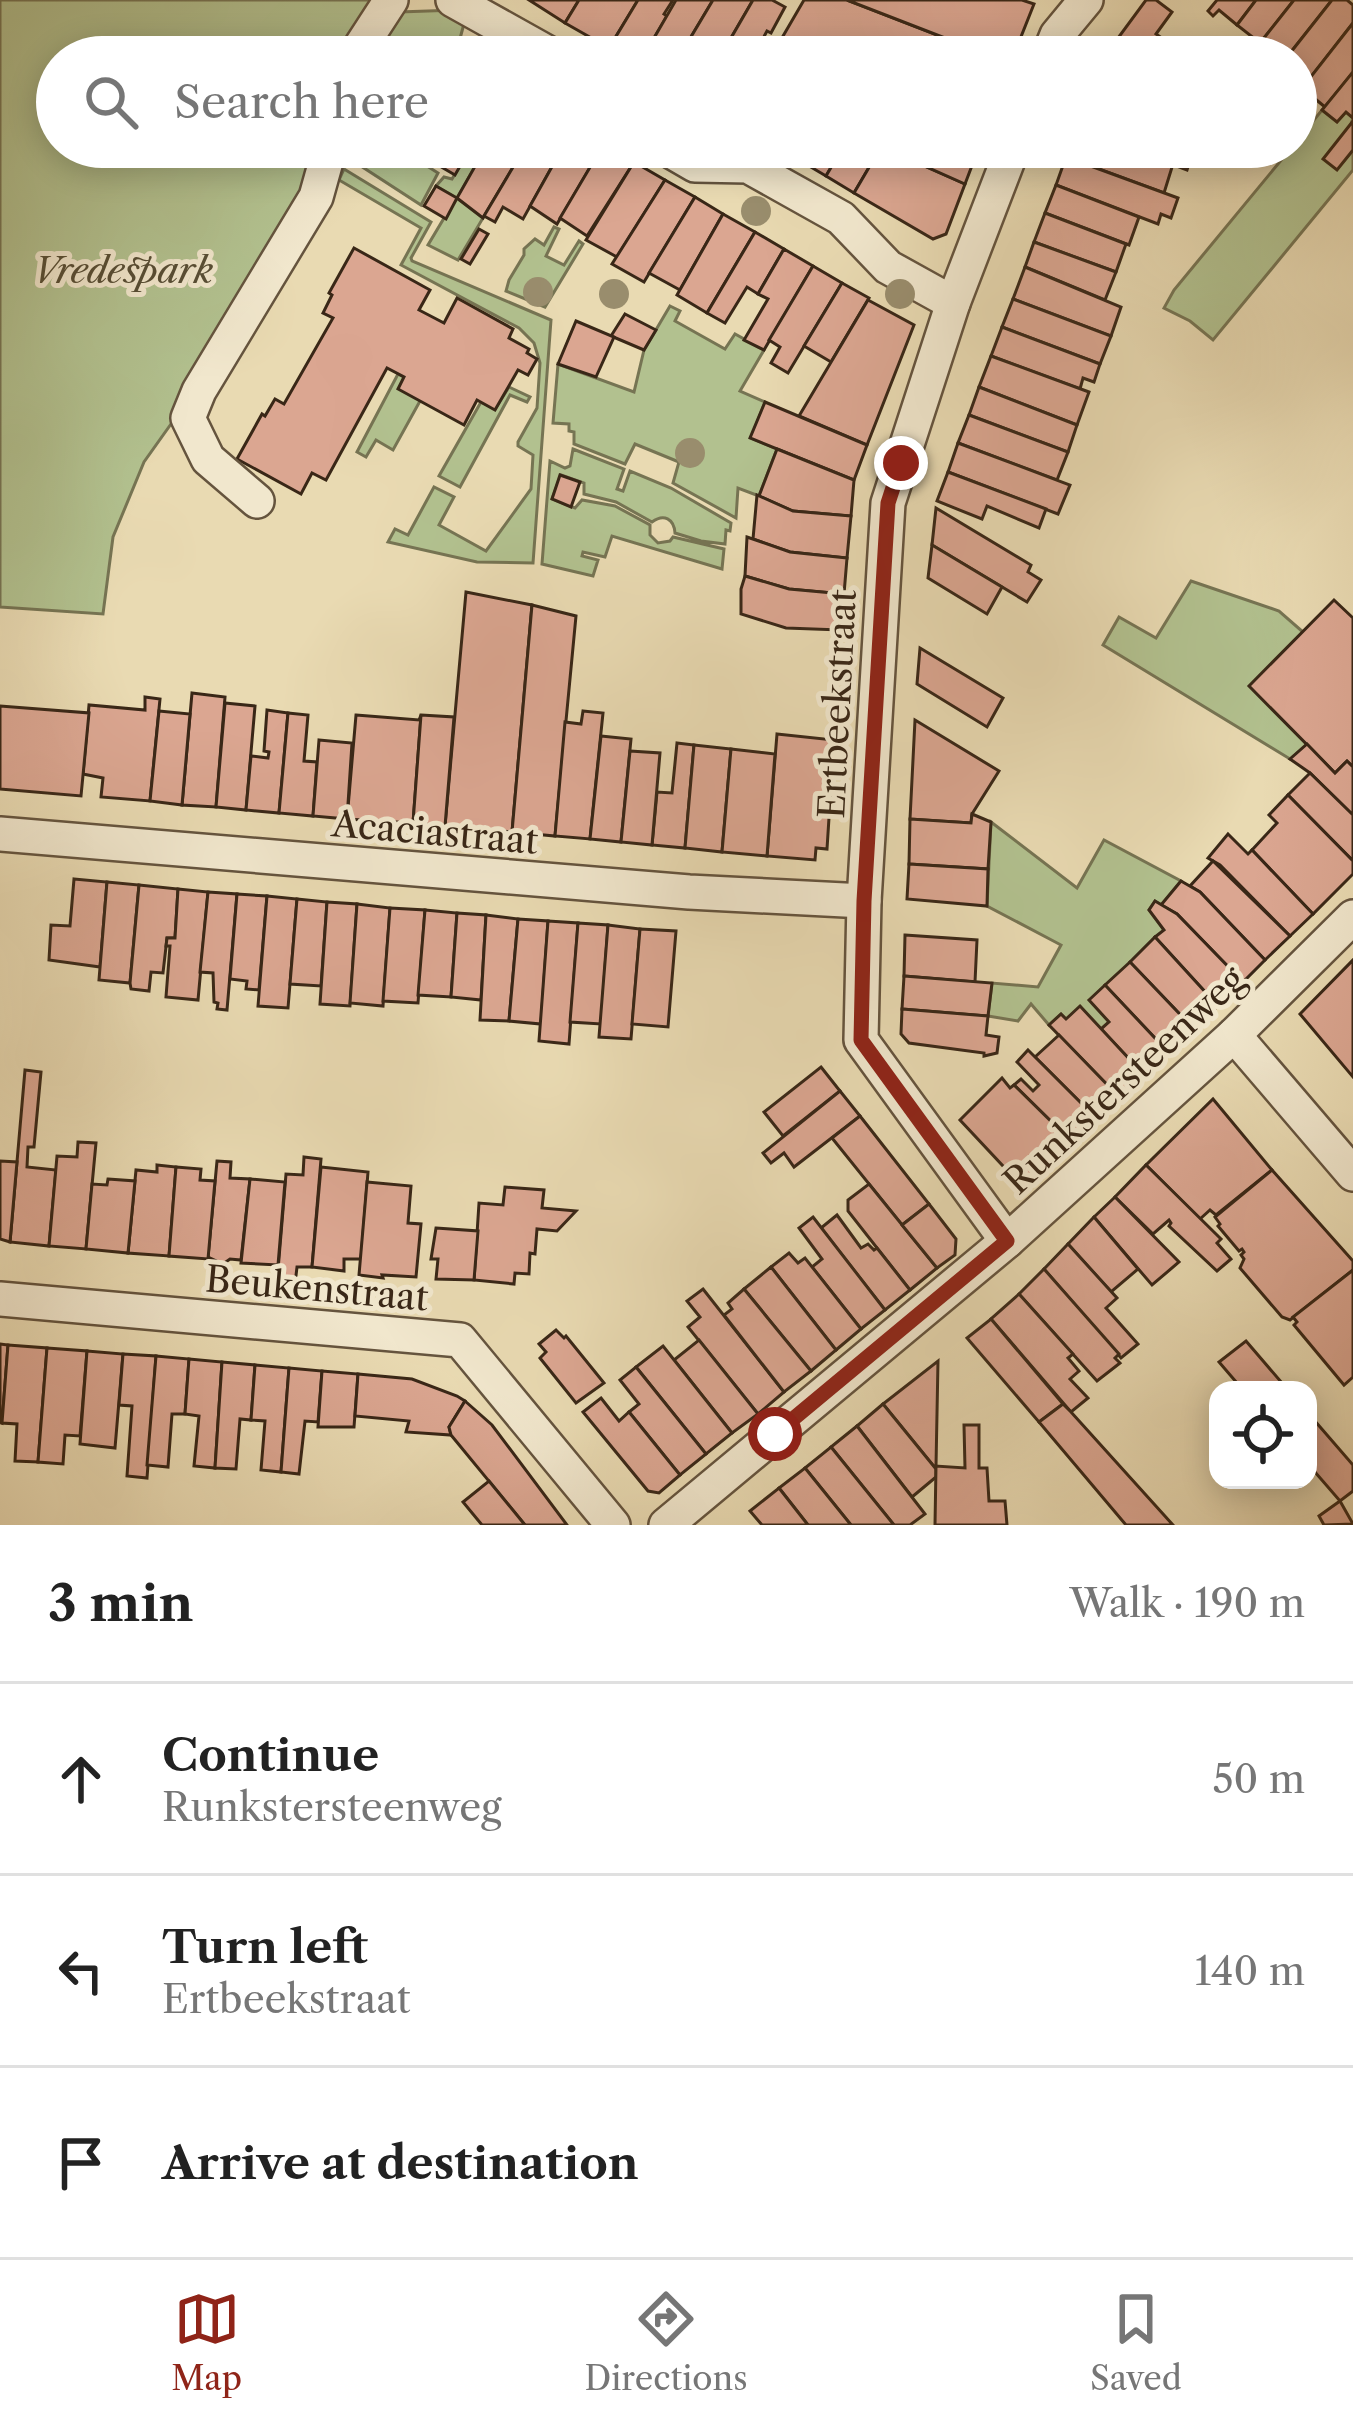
<!DOCTYPE html>
<meta charset="utf-8">
<style>
body{margin:0;font-family:"Libre Caslon Text",serif;background:#f2f2f2;color:#222}
.controls{position:absolute;right:36px;bottom:36px;display:grid;overflow:hidden;border-radius:24px;box-shadow:0 6px 30px #0003}
.controls button{width:108px;height:108px;display:grid;place-items:center;padding:0;border:0;border-bottom:3px solid #e0e0e0;background:#fff;color:#222;font:60px sans-serif}
.stop{position:absolute;width:36px;height:36px;margin:-27px;border:9px solid #8f2418;border-radius:50%;background:#fff}
.stop.end{background:#8f2418;border-color:#fff;box-shadow:0 3px 12px #0008}
.list{margin:0;padding:0;list-style:none}
h2{display:flex;justify-content:space-between;align-items:center;height:156px;margin:0;padding:0 48px;font-size:51px}
h2 small{font-size:39px;font-weight:400;color:#767676}
.list li{display:grid;grid-template-columns:78px 1fr auto;gap:36px;align-items:center;box-sizing:border-box;height:192px;padding:0 48px;border-top:3px solid #e0e0e0}
.list b{display:block;font-size:45px;white-space:nowrap}
.list p{margin:0;font-size:39px;white-space:nowrap;color:#767676}
.list em{font-size:39px;font-style:normal;color:#767676}
.icon{flex:none;width:66px;height:66px;fill:none;stroke:currentColor;stroke-width:2;stroke-linecap:round;stroke-linejoin:round}
.map{position:relative;flex:none;width:1353px;height:1525px;overflow:hidden}
.search{position:absolute;background:#fff;box-shadow:0 6px 30px #0003;left:36px;right:36px;top:36px;height:132px;display:flex;align-items:center;gap:30px;box-sizing:border-box;padding:0 42px;border-radius:66px;color:#767676;font-size:45px}
.sheet{height:732px;background:#fff}
nav{display:flex;justify-content:space-around;align-items:center;box-sizing:border-box;height:168px;border-top:3px solid #e0e0e0;background:#fff;font-size:33px;color:#767676}
nav a{display:grid;justify-items:center;gap:6px}
nav .on{color:#8f2418}
.map>svg:first-child{display:block}
</style>
<div class="map">
<svg width="1353" height="1525" viewBox="0 0 1353 1525">
<rect width="100%" height="100%" fill="#e9dab2"/>
<filter id="stains"><feTurbulence type="fractalNoise" baseFrequency=".00167" numOctaves="4"/><feColorMatrix values="0 0 0 0 .2 0 0 0 0 .09 0 0 0 0 .02 0 0 0 .5 -.17"/></filter>
<radialGradient id="worn" r=".72"><stop offset=".6" stop-color="#630" stop-opacity="0"/><stop offset="1" stop-color="#630" stop-opacity=".3"/></radialGradient>
<g fill="#b2c18f" stroke="#767453" stroke-width="3">
<path d="M0,0H382L346,57H57V147H320L310,193L198,386L144,462L113,537L103,614L0,607Z"/>
<path d="M457,10L465,20L458,46L466,52L463,57H365L399,12Z"/>
<path d="M1322,110L1337,122L1346,112L1353,118L1337,169L1353,150V170L1213,340L1190,321L1164,308L1174,290L1292,147H1296V142Z"/>
<path d="M349,147H411L408,154L438,173L421,205L347,157Z"/>
<path d="M471,147L484,151L457,198L483,218L458,260L428,245L456,198L436,186L444,177L452,179Z"/>
<path d="M344,169L431,222L411,258L412,261L551,320L533,563L477,562L388,542L395,529L408,535L434,487L454,497L439,525L486,551L531,489L533,455L518,446V442L537,408L540,363L534,343L519,328L401,265L421,228L339,180Z"/>
<path d="M554,227L559,229L546,256L564,265L579,241L583,244L545,307L506,291L509,280L524,255V249L535,239L544,245Z"/>
<path d="M670,306L680,311L675,321L725,349L735,334L764,350L740,391L765,402L751,438L777,449L759,496L738,488L736,518L673,483L679,462L635,444L625,464L574,444V432L569,431V424L553,423L558,364L634,392L644,350Z"/>
<path d="M398,374L404,377L420,401L393,450L376,440L366,457L357,452Z"/>
<path d="M509,387L530,397L527,402L510,395L460,487L439,476L481,402L495,409Z"/>
<path d="M573,449L624,469L617,489L623,491L630,471L671,488L731,523L730,531L726,530L725,544L701,541L675,533C674,519 664,513 652,522L616,502L584,494V483L561,475L552,499L575,508L582,500L615,506L650,525V535L658,543L670,541L673,537L724,549L722,569L612,536L605,557L583,552L582,556L598,560L593,576L542,564L550,461L565,468L570,466Z"/>
<path d="M1191,581L1279,611L1303,632L1307,744L1290,759L1103,645L1119,617L1156,638Z"/>
<path d="M991,822L1077,888L1104,840L1181,881L1161,905L1155,901L1149,910L1164,930L1109,1022L1101,1029L1066,1019L1061,1014L1049,1025L1031,1004L1018,1021L988,1016L992,983L1038,987L1061,945L987,906Z"/>
</g>
<g fill="#dba691" stroke="#392717" stroke-width="3">
<path d="M529,0H579L565,23Z"/>
<path d="M579,0H638L609,48L565,23Z"/>
<path d="M638,0H673L664,14L667,16L643,57H624L609,48Z"/>
<path d="M676,0H713L679,57H643Z"/>
<path d="M713,0H753L720,57H679Z"/>
<path d="M753,0H772L785,7L771,33L767,31L753,57H720Z"/>
<path d="M804,0H847L994,57H814L779,43Z"/>
<path d="M847,0H1022L1034,4L1013,57H994Z"/>
<path d="M1146,0H1156L1172,12L1156,34L1179,50L1173,57H1104Z"/>
<path d="M1217,0H1256L1237,25L1219,10L1213,16L1208,11Z"/>
<path d="M1256,0H1294L1260,43L1237,25Z"/>
<path d="M1294,0H1332L1287,57H1278L1260,43Z"/>
<path d="M1332,0H1347L1353,5V23L1308,81L1296,71V57H1287Z"/>
<path d="M1353,23V72L1325,107L1302,88Z"/>
<path d="M1353,72V118L1346,112L1337,122L1322,110Z"/>
<path d="M1353,121V150L1337,170L1323,159Z"/>
<path d="M416,147H471L455,175L414,151Z"/>
<path d="M486,147H525L483,218L457,198Z"/>
<path d="M525,147H563L523,219L503,207L495,222L484,216Z"/>
<path d="M563,147H602L557,224L530,206Z"/>
<path d="M602,147H609L634,162L587,236L560,218Z"/>
<path d="M800,147H843L826,176L794,157Z"/>
<path d="M843,147H881L854,193L826,176Z"/>
<path d="M881,147L965,184L946,234L933,239L854,193Z"/>
<path d="M882,147H959L976,155L965,184Z"/>
<path d="M1070,147H1127L1173,164L1164,193L1066,157Z"/>
<path d="M1127,147H1194L1187,170Z"/>
<path d="M1066,157L1178,198L1171,218L1161,214L1158,224L1056,185Z"/>
<path d="M634,162L665,180L617,257L586,240Z"/>
<path d="M665,180L695,197L644,282L612,264Z"/>
<path d="M1056,185L1139,217L1129,245L1045,213Z"/>
<path d="M436,186L457,198L446,219L424,206Z"/>
<path d="M695,197L723,214L680,290L649,273Z"/>
<path d="M1045,213L1126,244L1116,272L1034,242Z"/>
<path d="M723,214L755,232L707,313L677,295Z"/>
<path d="M479,229L488,234L470,264L461,259Z"/>
<path d="M755,232L784,249L758,294L747,287L725,323L707,313Z"/>
<path d="M1034,242L1116,272L1105,300L1025,267Z"/>
<path d="M354,248L430,290L419,310L444,323L457,298L513,329L509,338L529,349L527,353L537,359L528,375L518,370L495,410L477,400L464,425L398,389L404,377L387,368L326,480L312,473L301,494L237,459L262,414L265,416L275,399L284,404L333,318L323,313L332,295L329,293Z"/>
<path d="M784,249L813,266L764,350L744,340L768,299L758,294Z"/>
<path d="M813,266L842,283L788,373L771,363L780,347L769,340Z"/>
<path d="M1025,267L1121,307L1111,336L1013,299Z"/>
<path d="M842,283L869,298L831,362L804,346Z"/>
<path d="M1013,299L1111,336L1100,364L1002,327Z"/>
<path d="M868,300L914,325L867,445L799,416Z"/>
<path d="M625,314L656,330L644,350L611,336Z"/>
<path d="M576,321L614,337L596,377L558,364Z"/>
<path d="M1002,327L1100,364L1094,382L1083,378L1080,389L991,356Z"/>
<path d="M991,356L1089,392L1077,425L979,387Z"/>
<path d="M979,387L1077,425L1068,452L969,415Z"/>
<path d="M765,402L867,445L854,480L750,438Z"/>
<path d="M969,415L1068,452L1057,480L958,443Z"/>
<path d="M958,443L1070,485L1058,514L948,472Z"/>
<path d="M777,449L854,480L851,516L793,511L759,496Z"/>
<path d="M948,472L1046,509L1039,528L987,506L982,519L937,501Z"/>
<path d="M560,475L580,482L571,507L552,499Z"/>
<path d="M757,495L793,511L851,516L847,558L790,552L753,539Z"/>
<path d="M936,508L1031,565L1028,572L1041,580L1027,602L932,545Z"/>
<path d="M747,537L790,552L847,558L844,594L789,589L745,576Z"/>
<path d="M932,545L1002,587L987,614L928,578Z"/>
<path d="M745,576L789,589L844,594L840,630L786,628L741,614V589Z"/>
<path d="M466,592L532,605L512,832L445,826Z"/>
<path d="M1334,600L1353,618V767L1347,761L1335,773L1249,686Z"/>
<path d="M532,605L576,616L555,836L512,832Z"/>
<path d="M920,648L1003,698L987,727L917,684Z"/>
<path d="M192,693L225,697L216,807L182,805Z"/>
<path d="M145,697L160,699L150,801L101,797L103,778L83,774L89,705L145,710Z"/>
<path d="M225,703L255,706L246,810L216,807Z"/>
<path d="M0,706L89,713L81,796L0,789Z"/>
<path d="M267,710L288,713L279,813L246,810L251,756L268,758L269,752L264,751Z"/>
<path d="M159,711L190,714L182,805L150,801Z"/>
<path d="M583,711L603,713L590,839L555,836L565,722L581,724Z"/>
<path d="M288,713L308,715L304,761L317,762L313,816L279,813Z"/>
<path d="M356,715L419,720L421,715L413,823L347,819Z"/>
<path d="M421,715L454,717L445,826L413,823Z"/>
<path d="M915,720L999,771L972,814L971,823L910,819Z"/>
<path d="M777,734L834,740L827,849L816,848L815,860L767,856Z"/>
<path d="M601,736L631,739L621,842L590,839Z"/>
<path d="M319,740L352,743L347,819L313,816Z"/>
<path d="M677,743L694,745L685,848L652,845L657,792L672,793Z"/>
<path d="M1307,744L1335,773L1347,761L1353,767V815L1310,773L1290,759Z"/>
<path d="M694,745L731,749L722,852L685,848Z"/>
<path d="M731,749L775,754L767,856L722,852Z"/>
<path d="M630,751L660,753L652,845L621,842Z"/>
<path d="M1310,773L1353,815V861L1288,795Z"/>
<path d="M1288,795L1353,861V874L1313,914L1252,850L1277,823L1269,815Z"/>
<path d="M972,814L991,822L988,869L909,864L910,819L971,823Z"/>
<path d="M1228,834L1248,854L1252,850L1313,914L1290,936L1220,865L1208,858Z"/>
<path d="M1213,861L1290,936L1265,960L1200,892L1190,886Z"/>
<path d="M909,864L988,869L987,906L907,899Z"/>
<path d="M74,879L107,882L100,967L49,960L51,925L70,926Z"/>
<path d="M1181,881L1200,892L1265,960L1243,982L1177,914L1161,905Z"/>
<path d="M107,882L139,885L130,983L99,980Z"/>
<path d="M139,885L178,889L175,938H167L163,973L151,972L149,991L131,989L130,983Z"/>
<path d="M178,889L208,892L198,1000L166,997L170,946H166L167,938H175Z"/>
<path d="M208,892L237,894L227,1010L217,1009L218,1003L214,1002L213,973L200,972Z"/>
<path d="M237,894L267,896L259,990L246,989L247,981L230,979Z"/>
<path d="M267,896L297,899L288,1008L258,1006Z"/>
<path d="M297,899L327,902L321,986L290,984Z"/>
<path d="M1155,901L1177,914L1243,982L1218,1006L1155,937L1164,930L1149,910Z"/>
<path d="M327,902L357,904L350,1006L320,1004Z"/>
<path d="M357,904L390,908L383,1006L350,1003Z"/>
<path d="M390,908L425,910L418,1003L383,1001Z"/>
<path d="M425,910L457,913L451,997L418,995Z"/>
<path d="M457,913L486,915L481,1000L451,997Z"/>
<path d="M486,915L518,919L509,1021L480,1020Z"/>
<path d="M518,919L548,921L541,1024L509,1021Z"/>
<path d="M548,921L578,923L569,1044L539,1041Z"/>
<path d="M578,923L608,925L601,1024L570,1022Z"/>
<path d="M608,925L640,929L631,1039L599,1037Z"/>
<path d="M640,929L676,931L668,1027L632,1024Z"/>
<path d="M905,935L977,940L975,982L904,976Z"/>
<path d="M1155,937L1218,1006L1194,1029L1130,962Z"/>
<path d="M1353,960V1077L1300,1014Z"/>
<path d="M1130,962L1194,1029L1169,1053L1105,985Z"/>
<path d="M904,976L992,983L988,1016L902,1009Z"/>
<path d="M1105,985L1169,1053L1145,1076L1101,1029L1109,1022L1089,1000Z"/>
<path d="M1080,1006L1145,1076L1121,1099L1049,1025L1061,1014L1066,1019Z"/>
<path d="M902,1009L988,1016L986,1035L999,1037L997,1053L984,1056V1053L909,1043L901,1034Z"/>
<path d="M1059,1035L1121,1099L1098,1120L1035,1057Z"/>
<path d="M1028,1050L1098,1120L1074,1144L1014,1085L1021,1079L1033,1091L1039,1085L1017,1062Z"/>
<path d="M821,1067L840,1091L783,1136L764,1112Z"/>
<path d="M25,1070L41,1072L34,1147H28L27,1167L56,1170L49,1246L10,1242Z"/>
<path d="M1002,1078L1010,1088L1014,1085L1074,1144L1033,1184L1019,1183L960,1120Z"/>
<path d="M840,1091L860,1116L794,1167L784,1153L771,1163L763,1153Z"/>
<path d="M1213,1099L1272,1170L1216,1215L1210,1210L1200,1219L1146,1165Z"/>
<path d="M860,1116L929,1204L902,1225L832,1138Z"/>
<path d="M78,1142L96,1143L86,1249L49,1246L57,1156L77,1157Z"/>
<path d="M304,1157L321,1159L312,1267H297L295,1284L277,1282L286,1174L303,1175Z"/>
<path d="M0,1161L17,1162L10,1242L0,1239Z"/>
<path d="M217,1161L231,1162L230,1178L250,1179L241,1260L230,1259L223,1264L208,1257Z"/>
<path d="M157,1165L176,1167L169,1256L128,1253L136,1170L157,1172Z"/>
<path d="M1146,1165L1221,1239L1217,1243L1231,1259L1217,1271L1169,1226L1171,1223L1169,1220L1153,1234L1115,1197Z"/>
<path d="M176,1167L201,1169L200,1180L215,1181L208,1259L169,1256Z"/>
<path d="M321,1167L368,1172L361,1259H344V1271L312,1267Z"/>
<path d="M1272,1170L1353,1261V1270L1290,1320L1282,1317L1240,1268L1244,1259L1241,1255L1244,1252L1242,1249L1239,1251L1218,1226L1220,1224L1215,1217Z"/>
<path d="M108,1179L135,1181L128,1253L86,1249L92,1184L107,1185Z"/>
<path d="M250,1179L285,1182L278,1265L241,1263Z"/>
<path d="M367,1182L411,1186L408,1223L421,1224L416,1277L382,1275L383,1278L359,1275Z"/>
<path d="M869,1184L937,1268L910,1290L848,1211V1200Z"/>
<path d="M505,1187L544,1190L542,1208L576,1211L557,1231L537,1229L535,1254L530,1253L529,1274L515,1273L514,1284L474,1280L479,1203L503,1205Z"/>
<path d="M1115,1197L1179,1262L1152,1285L1094,1217Z"/>
<path d="M929,1204L956,1239L955,1255L937,1268L902,1225Z"/>
<path d="M837,1215L861,1248L868,1244L874,1250L877,1248L910,1290L885,1310L821,1228Z"/>
<path d="M813,1217L885,1310L861,1329L812,1267L822,1259L799,1228Z"/>
<path d="M1094,1217L1138,1269L1111,1292L1068,1244Z"/>
<path d="M436,1228L478,1231L474,1280L436,1279L438,1259H431Z"/>
<path d="M1068,1244L1117,1298L1106,1308L1138,1344L1121,1358L1044,1269Z"/>
<path d="M789,1253L798,1263L805,1258L861,1329L836,1350L771,1267Z"/>
<path d="M771,1267L836,1350L811,1371L744,1289Z"/>
<path d="M1044,1269L1119,1354L1115,1358L1120,1363L1097,1381L1019,1294Z"/>
<path d="M1353,1270V1377L1344,1385L1294,1325L1297,1322L1293,1317Z"/>
<path d="M703,1289L784,1392L758,1414L688,1327L700,1317L687,1301Z"/>
<path d="M744,1289L811,1371L784,1392L724,1315L732,1309L728,1303Z"/>
<path d="M1019,1294L1073,1354L1068,1358L1079,1371L1070,1379L1088,1398L1071,1412L991,1319Z"/>
<path d="M991,1319L1063,1404L1039,1422L967,1338Z"/>
<path d="M556,1330L564,1338L566,1336L604,1383L576,1403L540,1358L546,1352L539,1344Z"/>
<path d="M699,1340L758,1414L732,1433L674,1360Z"/>
<path d="M1246,1341L1288,1390H1243L1219,1362Z"/>
<path d="M0,1344L8,1345L2,1423L0,1422Z"/>
<path d="M8,1345L47,1348L38,1462L15,1461L17,1424L2,1423Z"/>
<path d="M663,1346L732,1433L706,1454L636,1367Z"/>
<path d="M47,1348L87,1351L80,1436L65,1435L63,1464L38,1462Z"/>
<path d="M87,1351L123,1354L115,1448L80,1444Z"/>
<path d="M123,1354L156,1356L147,1478L127,1476L132,1406L119,1405Z"/>
<path d="M156,1356L189,1359L185,1414H172L168,1467L147,1465Z"/>
<path d="M189,1359L222,1362L215,1468L194,1466L199,1416L185,1414Z"/>
<path d="M938,1361L936,1466V1469L883,1404Z"/>
<path d="M222,1362L255,1365L251,1420L240,1419L236,1469L215,1468Z"/>
<path d="M255,1365L289,1368L281,1472L261,1470L265,1421L251,1420Z"/>
<path d="M636,1367L706,1454L680,1475L629,1412L639,1404L620,1380Z"/>
<path d="M289,1368L322,1371L318,1422L305,1421L299,1474L281,1472Z"/>
<path d="M322,1371L358,1374L354,1427H318Z"/>
<path d="M358,1374L412,1379L457,1396L465,1401L449,1427L451,1435L406,1432L409,1421L355,1416Z"/>
<path d="M601,1398L619,1421L629,1412L680,1475L659,1493L648,1491L583,1412Z"/>
<path d="M465,1401L492,1425L567,1525H525L451,1435L449,1427Z"/>
<path d="M883,1404L936,1469V1477L912,1497L857,1426Z"/>
<path d="M1063,1404L1071,1412L1173,1525H1126L1039,1422Z"/>
<path d="M1308,1413L1353,1465V1491L1340,1501L1308,1464Z"/>
<path d="M964,1425H979V1468H987L989,1501H1005L1007,1525H935L936,1466L965,1468Z"/>
<path d="M857,1426L925,1514L910,1525H894L831,1447Z"/>
<path d="M831,1447L894,1525H851L805,1468Z"/>
<path d="M805,1468L851,1525H808L779,1488Z"/>
<path d="M489,1481L525,1525H482L463,1502Z"/>
<path d="M779,1488L808,1525H762L750,1511Z"/>
<path d="M1340,1501L1353,1524L1324,1525L1319,1516Z"/>
</g>
<g fill="none" stroke-linecap="round" stroke-linejoin="round">
<defs>
<g id="street">
<path d="M453,0L555,57"/>
<path d="M354,57L391,0"/>
<path d="M1048,57L1057,35L1086,0"/>
<path d="M664,147L695,165L748,166L841,218L888,267L953,303"/>
<path d="M257,501L208,459L188,418L199,391L316,197L330,147"/>
<path d="M0,834L689,892L864,901"/>
<path d="M1234,1035L1353,1174"/>
<path d="M1007,1241L861,1040L864,901L888,503L953,303L1013,147"/>
<path d="M0,1299L460,1340L613,1525"/>
<path d="M666,1525L1007,1241L1234,1035L1353,917"/>
</g>
</defs>
<use href="#street" stroke="#65543e" stroke-width="38"/>
<use href="#street" stroke="#f1e7cd" stroke-width="33"/>
</g>
<g fill="#998d6d">
<circle cx="756" cy="211" r="15"/>
<circle cx="538" cy="292" r="15"/>
<circle cx="614" cy="294" r="15"/>
<circle cx="900" cy="294" r="15"/>
<circle cx="690" cy="453" r="15"/>
</g>
<g fill="none" stroke-linecap="round" stroke-linejoin="round">
<path stroke="#8f2418" stroke-width="15" d="M775,1434L1007,1241L861,1040L864,901L888,503L901,463"/>
</g>
<g text-anchor="middle" dominant-baseline="central" stroke-width="10" stroke-linejoin="round" paint-order="stroke">
<g font-size="36" font-style="italic" fill="#574e35" stroke="#f1e7cd">
<text x="123" y="270">Vredespark</text>
</g>
<g font-size="36" fill="#392717" stroke="#f1e7cd">
<text transform="translate(837 704) rotate(-87)">Ertbeekstraat</text>
<text transform="translate(435 832) rotate(5)">Acaciastraat</text>
<text transform="translate(1124 1080) rotate(-43)">Runkstersteenweg</text>
<text transform="translate(317 1288) rotate(5)">Beukenstraat</text>
</g>
</g>
<rect width="100%" height="100%" filter="url(#stains)"/>
<rect width="100%" height="100%" fill="url(#worn)"/>
</svg>
<div class="controls">
<button><svg class="icon" aria-label="locate" viewBox="0 0 24 24"><circle cx="12" cy="12" r="6"/><path d="M12 2v4M12 18v4M2 12h4M18 12h4"/></svg></button>
</div>
<div class="stop" style="left:775px;top:1434px"></div>
<div class="stop end" style="left:901px;top:463px"></div>
<div class="search"><svg class="icon" aria-label="search" viewBox="0 0 24 24"><circle cx="10" cy="10" r="6"/><path d="M15 15l6 6"/></svg>Search here</div>
</div>
<section class="sheet">
<h2>3 min<small>Walk · 190 m</small></h2>
<ul class="list">
<li><svg class="icon" aria-label="ahead" viewBox="0 0 24 24"><path d="M12 20V5M6 11l6-6 6 6"/></svg><div><b>Continue</b><p>Runkstersteenweg</p></div><em>50 m</em></li>
<li><svg class="icon" aria-label="left" viewBox="0 0 24 24"><path d="M17 20v-9H6M10 6l-5 5 5 5"/></svg><div><b>Turn left</b><p>Ertbeekstraat</p></div><em>140 m</em></li>
<li><svg class="icon" aria-label="arrive" viewBox="0 0 24 24"><path d="M6 21V4h12l-3 4 3 4H6"/></svg><div><b>Arrive at destination</b></div></li>
</ul>
</section>
<nav>
<a class="on"><svg class="icon" aria-label="map" viewBox="0 0 24 24"><path d="M3 6l6-2 6 2 6-2v14l-6 2-6-2-6 2zM9 4v14M15 6v14"/></svg>Map</a>
<a><svg class="icon" aria-label="directions" viewBox="0 0 24 24"><path d="M12 3l9 9-9 9-9-9zM9 14v-3h6M13 9l2 2-2 2"/></svg>Directions</a>
<a><svg class="icon" aria-label="saved" viewBox="0 0 24 24"><path d="M7 4h10v16l-5-4-5 4z"/></svg>Saved</a>
</nav>
